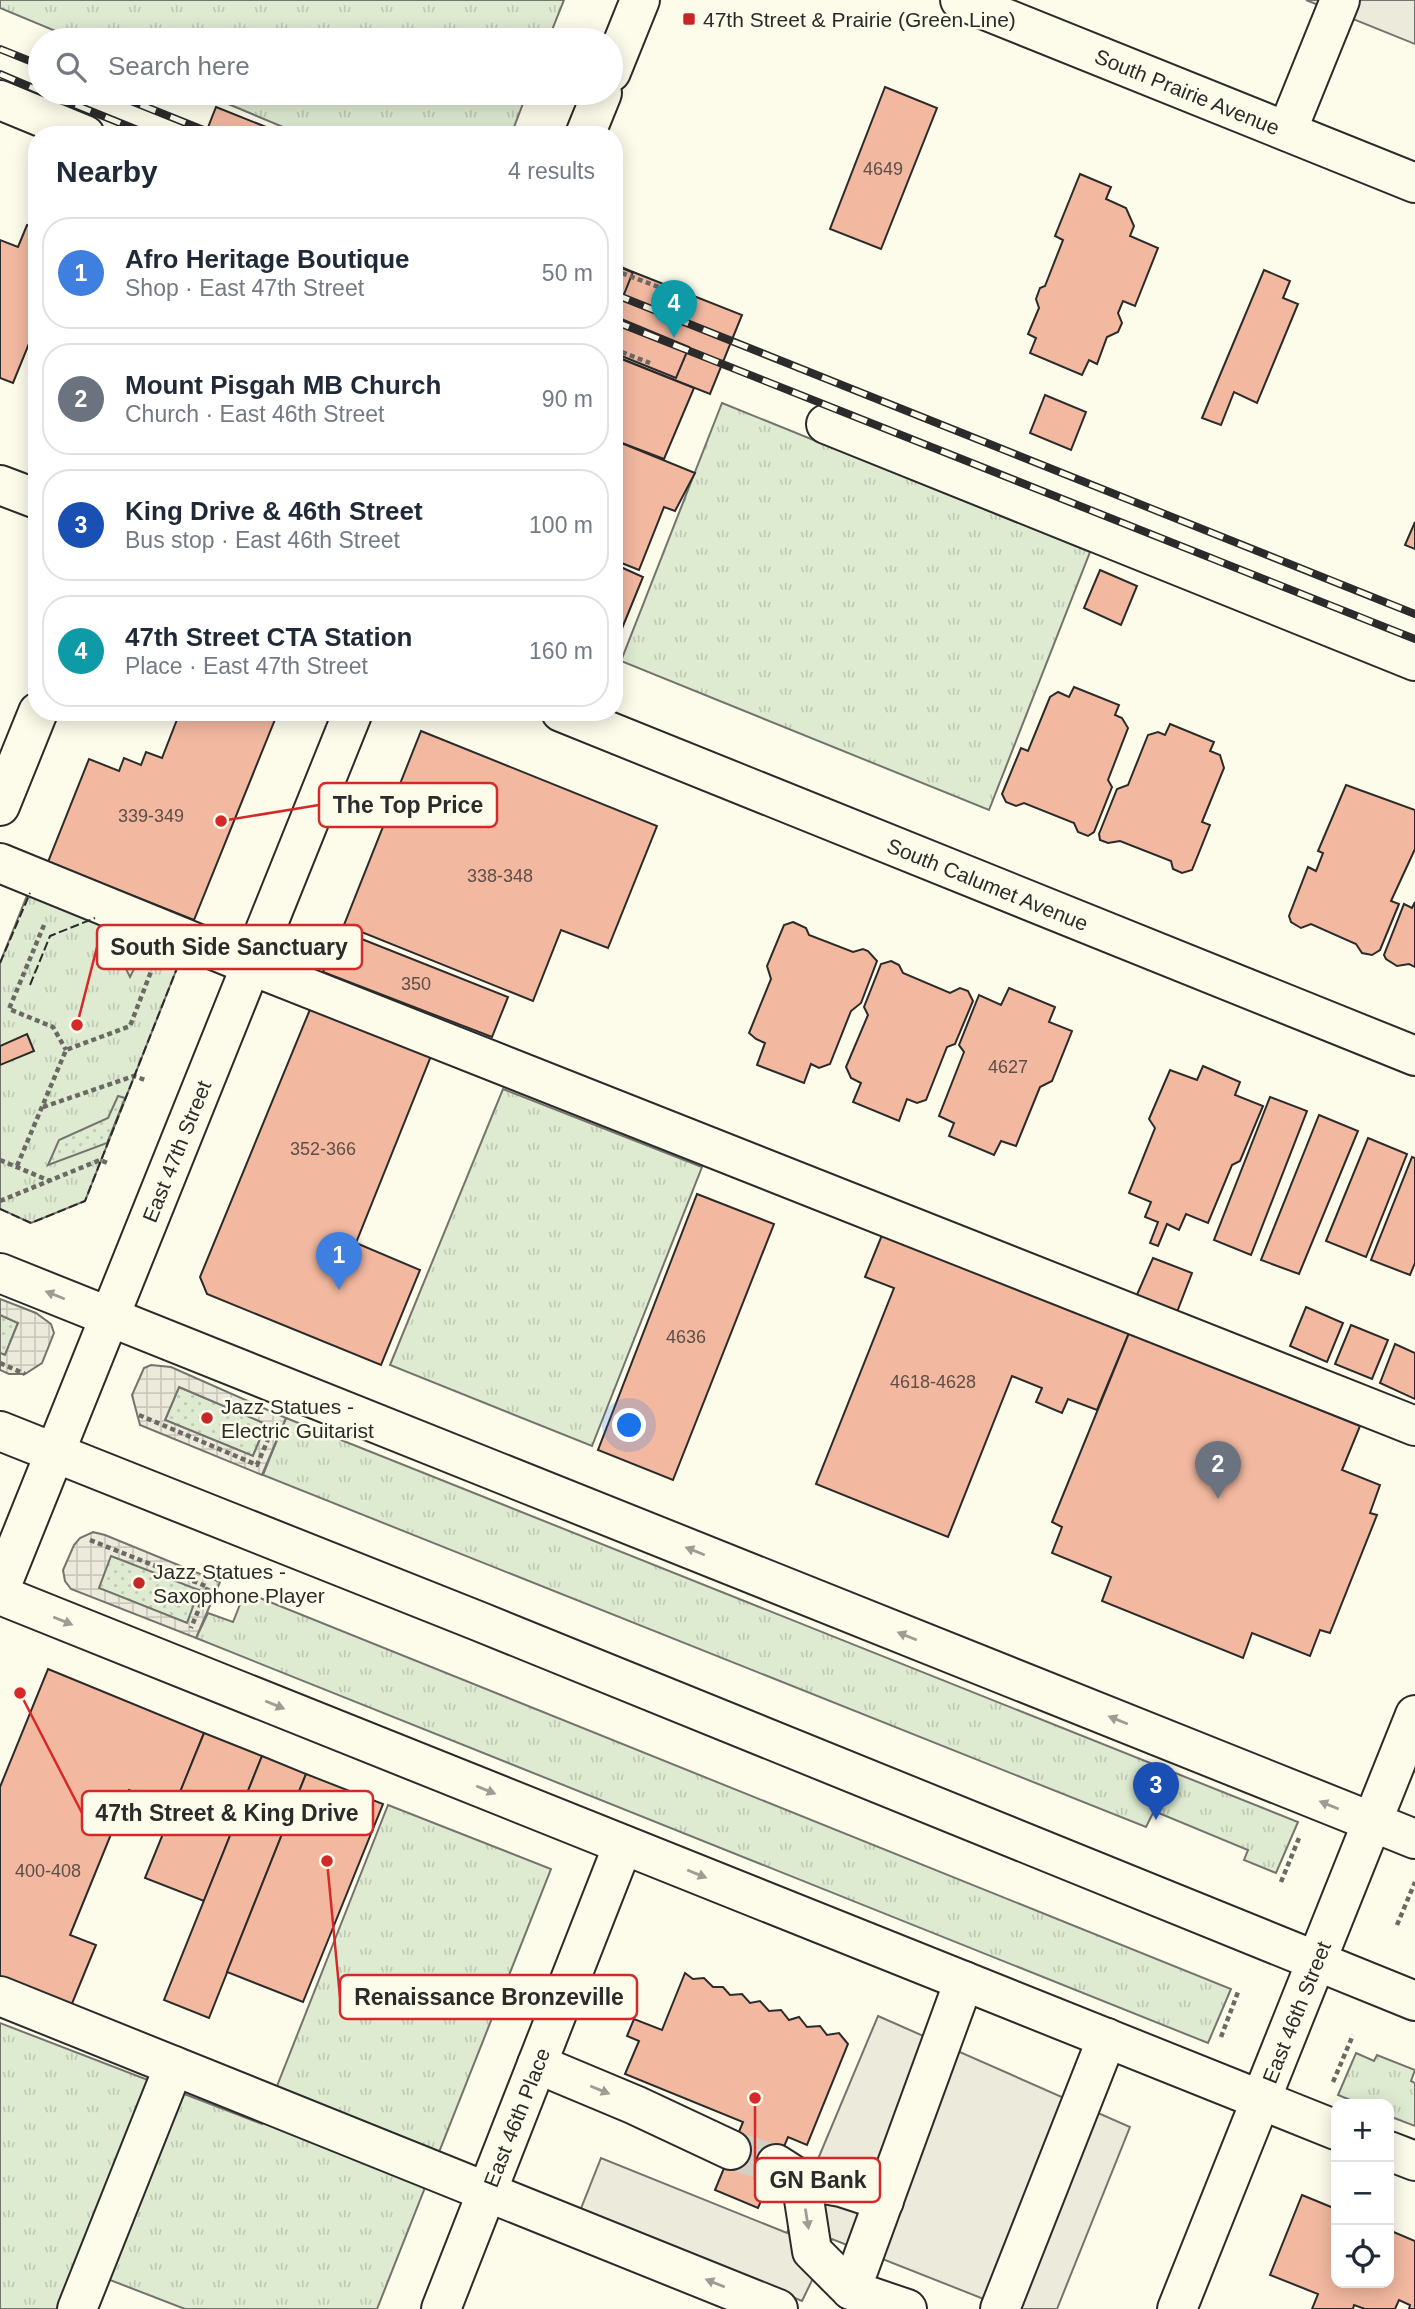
<!DOCTYPE html>
<meta charset="utf-8">
<style>
body{margin:0;font-family:Helvetica,sans-serif;background:#f2f2f3;color:#1f2937}
.controls{position:absolute;right:21px;bottom:21px;display:grid;overflow:hidden;border-radius:14px;box-shadow:0 4px 18px #0003}
.controls button{width:63px;height:63px;display:grid;place-items:center;padding:0;border:0;border-bottom:2px solid #e0e1e3;background:#fff;color:#1f2937;font:35px sans-serif}
.you{position:absolute;left:630px;top:1426px;width:24px;height:24px;margin:-18px;border:5px solid #fff;border-radius:50%;background:#1a73e8;box-shadow:0 0 0 10px #1a73e833}
.badge{display:grid;place-items:center;width:46px;height:46px;border-radius:50%;background:#0b8043;color:#fff;font-size:23px;font-weight:700}
.pin{position:absolute;translate:-50% -58px;filter:drop-shadow(0 2px 4px #0008)}
.pin::after{content:'';position:absolute;top:37px;width:24px;height:21px;background:inherit;clip-path:polygon(0 0,100% 0,50% 100%)}
.list{margin:0;padding:0;list-style:none}
h2{display:flex;justify-content:space-between;align-items:center;height:91px;margin:0;padding:0 28px;font-size:30px}
h2 small{font-size:23px;font-weight:400;color:#747a83}
.list li{display:grid;grid-template-columns:46px 1fr auto;gap:21px;align-items:center;box-sizing:border-box;height:112px;margin:0 14px 14px;padding:0 14px;border:2px solid #e0e1e3;border-radius:28px}
.list b{display:block;font-size:26px;white-space:nowrap}
.list p{margin:0;font-size:23px;white-space:nowrap;color:#747a83}
.list em{font-size:23px;font-style:normal;color:#747a83}
.icon{flex:none;width:38px;height:38px;fill:none;stroke:currentColor;stroke-width:2;stroke-linecap:round;stroke-linejoin:round}
.map{position:relative;flex:none;width:1415px;height:2309px;overflow:hidden}
.search{position:absolute;background:#fff;box-shadow:0 4px 18px #0003;left:28px;top:28px;width:595px;height:77px;display:flex;align-items:center;gap:18px;box-sizing:border-box;padding:0 24px;border-radius:38px;color:#747a83;font-size:26px}
.panel{position:absolute;background:#fff;box-shadow:0 4px 18px #0003;left:28px;top:126px;width:595px;height:595px;border-radius:28px}
.map>svg:first-child{display:block}
</style>
<div class="map">
<svg width="1415" height="2309" viewBox="0 0 1415 2309">
<defs>
<pattern id="grass-tufts" width="24" height="20" patternUnits="userSpaceOnUse" patternTransform="scale(1.75)"><rect width="24" height="20" fill="#deebd1"/><path d="M3 7l-1-3M5 7V3M7 7l1-3M15 17l-1-3M17 17v-4M19 17l1-3" fill="none" stroke="#bfcab4"/></pattern>
<pattern id="garden-dots" width="8" height="8" patternUnits="userSpaceOnUse" patternTransform="scale(1.75)"><rect width="8" height="8" fill="#deebd1"/><path d="M2 2h.1M6 6h.1" fill="none" stroke="#bfcab4" stroke-width="1.8" stroke-linecap="round"/></pattern>
<pattern id="plaza-grid" width="8" height="8" patternUnits="userSpaceOnUse" patternTransform="scale(1.75)"><rect width="8" height="8" fill="#eceadb"/><path d="M0 4h8M4 0v8" fill="none" stroke="#cbc9bc"/></pattern>
</defs>
<rect width="100%" height="100%" fill="#fdfbea"/>
<g fill="url(#grass-tufts)" stroke="#74746e" stroke-width="2">
<path d="M0,0H564L548,40H77L0,8Z"/>
<path d="M202,93H527L511,135H302Z"/>
<path d="M722,403L1090,552L989,810L621,661Z"/>
<path d="M28,893L183,953L85,1201L31,1223L0,1209V963Z"/>
<path d="M503,1089L702,1167L592,1446L390,1365Z"/>
<path d="M286,1418L1298,1822L1276,1873L1244,1860L1248,1850L1154,1811L1146,1827L263,1475Z"/>
<path d="M245,1592L1231,1989L1208,2043L196,1638L208,1613L233,1622Z"/>
<path d="M388,1805L551,1869L377,2309H185L92,2273L77,2309H0V2023L262,2124Z"/>
<path d="M1356,2053L1374,2061L1377,2055L1415,2070L1411,2081L1415,2083V2126L1389,2116V2104H1360L1338,2095Z"/>
</g>
<g fill="url(#garden-dots)" stroke="#74746e" stroke-width="2">
<path d="M133,934L183,953L171,958L144,949L130,977L122,961Z"/>
<path d="M118,1096L125,1098L107,1143L48,1165L59,1140L108,1118Z"/>
<path d="M0,1315L18,1323L5,1355L0,1353Z"/>
<path d="M179,1387L266,1424L253,1456L165,1420Z"/>
<path d="M111,1555L200,1590L187,1623L98,1588Z"/>
</g>
<g fill="#eceadb" stroke="#74746e" stroke-width="2">
<path d="M1306,0H1415V44Z"/>
<path d="M878,2016L1130,2127L1057,2309H1009L832,2239L802,2301L580,2211L601,2158L787,2233Z"/>
</g>
<g fill="url(#plaza-grid)" stroke="#74746e" stroke-width="2" fill-rule="evenodd">
<path d="M0,1299L36,1313L51,1324L54,1333L42,1363L25,1374H9L0,1370V1353L5,1355L18,1323L0,1315Z"/>
<path d="M151,1365L171,1367L286,1418L262,1475L140,1425L132,1395L144,1368ZM179,1387L266,1424L253,1456L165,1420Z"/>
<path d="M93,1532L105,1535L220,1582L196,1638L71,1589L65,1581L63,1570L74,1545L80,1538ZM111,1556L199,1590L187,1623L99,1588Z"/>
</g>
<g fill="#f2b8a0" stroke="#2b2b2b" stroke-width="2">
<path d="M885,87L937,108L881,249L830,229Z"/>
<path d="M216,107L286,135H205Z"/>
<path d="M1080,174L1111,187L1106,199L1126,208L1134,226L1130,236L1158,248L1135,306L1123,301L1118,313L1122,323L1118,332L1107,337L1097,364L1089,360L1082,375L1030,353L1036,338L1028,334L1039,308L1036,299L1040,288L1045,286L1063,240L1055,236Z"/>
<path d="M27,225L37,229V324L13,383L0,378V240L18,247Z"/>
<path d="M614,264L633,272L614,319Z"/>
<path d="M614,265L707,302L695,331L614,299Z"/>
<path d="M1264,270L1290,281L1283,298L1298,304L1257,403L1234,392L1221,425L1202,418Z"/>
<path d="M633,272L742,315L710,394L614,356V319Z"/>
<path d="M614,316L689,347L676,378L614,353Z"/>
<path d="M614,356L694,388L664,459L614,440Z"/>
<path d="M1045,395L1086,412L1071,450L1030,433Z"/>
<path d="M614,440L695,473L675,511L664,507L639,570L614,560Z"/>
<path d="M1415,522V549L1405,545Z"/>
<path d="M614,564L643,577L614,648Z"/>
<path d="M1100,570L1137,586L1121,625L1084,608Z"/>
<path d="M1074,687L1119,705L1115,715L1122,718L1128,728L1108,780L1112,787L1094,832L1088,836L1078,832L1074,823L1024,803L1016,806L1006,802L1002,794L1021,748L1028,751L1050,697L1058,692L1069,697Z"/>
<path d="M180,712H278L194,920L48,862L89,759L119,771L124,758L141,765L146,752L162,758Z"/>
<path d="M1170,724L1214,742L1210,751L1220,755L1224,768L1202,822L1210,825L1192,870L1182,873L1173,869L1171,861L1120,841L1108,843L1100,840L1099,834L1117,789L1128,785L1148,735L1158,732L1165,735Z"/>
<path d="M421,731L657,826L608,948L561,930L533,1001L344,925Z"/>
<path d="M1346,785L1415,810V849L1391,901L1399,904L1380,950L1372,955L1362,953L1356,944L1311,924L1301,928L1291,922L1289,916L1308,867L1316,871L1323,853L1318,851Z"/>
<path d="M1415,902V967L1409,964L1397,966L1386,959L1384,955L1404,904L1412,908Z"/>
<path d="M793,922L806,928L809,935L853,952L863,949L868,951L877,961L861,1003L851,1011L830,1064L819,1068L811,1064L804,1083L757,1065L765,1043L756,1039L749,1033L771,979L767,966L784,925Z"/>
<path d="M339,930L508,997L492,1037L323,972Z"/>
<path d="M891,961L899,965L903,973L950,993L960,988L968,991L973,1001L955,1044L947,1047L926,1100L917,1103L907,1099L899,1121L853,1102L861,1083L851,1078L846,1067L868,1015L864,1007L881,964Z"/>
<path d="M1009,988L1055,1007L1049,1022L1072,1031L1052,1081L1040,1087L1016,1146L1001,1141L994,1155L949,1136L954,1123L939,1116L964,1052L959,1045L979,995L1001,1005Z"/>
<path d="M311,1007L431,1056L356,1243L420,1270L381,1365L207,1294L200,1277Z"/>
<path d="M27,1034L34,1051L0,1065V1046Z"/>
<path d="M1203,1066L1240,1082L1235,1095L1263,1106L1240,1161L1232,1165L1208,1223L1186,1214L1179,1230L1167,1224L1158,1246L1150,1243L1158,1222L1145,1217L1151,1202L1129,1193L1155,1128L1149,1119L1170,1070L1197,1080Z"/>
<path d="M1270,1097L1307,1111L1251,1255L1214,1240Z"/>
<path d="M1319,1115L1358,1131L1299,1274L1261,1260Z"/>
<path d="M1368,1138L1407,1154L1366,1257L1326,1241Z"/>
<path d="M1412,1157L1415,1158V1263L1410,1275L1371,1260Z"/>
<path d="M697,1194L774,1224L673,1480L598,1450Z"/>
<path d="M882,1235L1129,1333L1097,1410L1068,1399L1062,1413L1036,1402L1042,1388L1012,1376L948,1537L816,1484L894,1288L865,1277Z"/>
<path d="M1153,1258L1192,1273L1177,1312L1136,1297Z"/>
<path d="M1306,1307L1343,1323L1327,1362L1290,1346Z"/>
<path d="M1351,1325L1388,1340L1372,1379L1335,1364Z"/>
<path d="M1129,1333L1360,1426L1342,1470L1380,1485L1370,1513L1377,1515L1330,1633L1320,1630L1310,1656L1252,1633L1243,1658L1102,1601L1111,1577L1052,1553L1062,1527L1052,1522Z"/>
<path d="M1395,1344L1415,1353V1399L1380,1383Z"/>
<path d="M48,1669L204,1733L174,1808L129,1790L70,1935L96,1945L71,2006L0,1978V1787Z"/>
<path d="M204,1733L262,1756L204,1901L145,1878Z"/>
<path d="M262,1756L306,1774L209,2018L164,2000Z"/>
<path d="M306,1774L383,1804L303,2002L227,1972Z"/>
<path d="M685,1973L693,1979L704,1978L713,1987H723L730,1995L742,1994L750,2003L760,2001L769,2011L781,2010L789,2020L799,2017L807,2027L820,2026L827,2035L839,2033L848,2044L807,2145L788,2137L758,2208L715,2190L743,2122L625,2074L639,2041L627,2036L634,2019L662,2030Z"/>
<path d="M1302,2195L1336,2209V2283H1389V2230L1415,2241V2309H1409L1410,2305L1399,2300L1395,2309H1365L1354,2305L1353,2309H1312L1318,2294L1270,2275Z"/>
</g>
<g fill="none" stroke-linecap="round" stroke-linejoin="round">
<path stroke="#d3d1c4" stroke-width="38" stroke-dasharray="38 19" stroke-linecap="butt" d="M731,2150L776,2164"/>
<defs>
<g id="minor">
<path id="s1" d="M960,0L1415,183"/>
<path d="M0,100L85,135"/>
<path d="M1287,131L1340,0"/>
<path d="M826,424L1415,661"/>
<path d="M0,485L37,499"/>
<path id="s2" d="M561,712L1415,1056"/>
<path d="M0,806L38,712"/>
<path d="M0,863L250,965L1415,1426"/>
<path d="M0,1273L1415,1839"/>
<path d="M0,1431L478,1621L1415,2001"/>
<path d="M0,1595L1336,2130"/>
<path d="M0,1996L778,2309"/>
<path d="M537,2064L635,2105L731,2150"/>
<path d="M1389,2151L1415,2161"/>
<path d="M776,2164L801,2180L812,2251L851,2290"/>
<path d="M801,2180L841,2187L884,2201"/>
<path d="M77,2309L174,2066"/>
<path id="s3" d="M441,2309L623,1845"/>
<path d="M907,2309L851,2290L964,1981"/>
<path d="M1000,2309L1107,2038"/>
<path id="s4" d="M1177,2309L1415,1715"/>
</g>
<g id="major">
<path d="M611,72L640,0"/>
<path d="M585,135L602,93"/>
<path id="s5" d="M0,1589L353,712"/>
</g>
</defs>
<use href="#minor" stroke="#2b2b2b" stroke-width="42"/>
<use href="#major" stroke="#2b2b2b" stroke-width="42"/>
<g stroke="#6a6964" stroke-width="4.5" stroke-dasharray="5 3.5" stroke-linecap="butt">
<path d="M614,270L677,294"/>
<path d="M614,307L619,309"/>
<path d="M614,349L650,363"/>
<path d="M44,925L9,1009L53,1027L66,1050"/>
<path d="M43,1107L134,1076L145,1080"/>
<path d="M0,1160L50,1181"/>
<path d="M17,1166L66,1050L130,1026L152,969"/>
<path d="M0,1201L100,1160L110,1164"/>
<path d="M0,1363L25,1374"/>
<path d="M139,1415L257,1465L273,1428"/>
<path d="M90,1540L208,1587L191,1628"/>
<path d="M1281,1882L1299,1838"/>
<path d="M1397,1925L1415,1882"/>
<path d="M1221,2037L1238,1992"/>
<path d="M1333,2082L1353,2035"/>
</g>
<use href="#minor" stroke="#fdfbea" stroke-width="38"/>
<use href="#major" stroke="#fdfbea" stroke-width="38"/>
<defs>
<g id="rail">
<path d="M0,49L40,65"/>
<path d="M0,74L40,91"/>
<path d="M46,93L150,135"/>
<path d="M111,93L216,135"/>
<path d="M614,294L1415,614"/>
<path d="M614,321L1415,639"/>
</g>
</defs>
<use href="#rail" stroke="#2b2b2b" stroke-width="8"/>
<use href="#rail" stroke="#fdfbea" stroke-width="5" stroke-dasharray="16" stroke-linecap="butt"/>
<g stroke="#2b2b2b" stroke-width="2" stroke-dasharray="9 3.5" stroke-linecap="butt">
<path d="M0,963L30,893"/>
<path d="M30,985L50,936L95,918"/>
<path d="M0,1209L31,1223L85,1201L183,953"/>
</g>
</g>
<defs><path id="oneway-solid" d="M-6-.8H1V-3.2L6.5 0L1 3.2V.8H-6Z" transform="scale(1.75)"/></defs>
<g fill="#9e9d94">
<use href="#oneway-solid" transform="translate(55 1295) rotate(-158)"/>
<use href="#oneway-solid" transform="translate(695 1551) rotate(-158)"/>
<use href="#oneway-solid" transform="translate(63 1621) rotate(22)"/>
<use href="#oneway-solid" transform="translate(907 1636) rotate(-158)"/>
<use href="#oneway-solid" transform="translate(275 1705) rotate(22)"/>
<use href="#oneway-solid" transform="translate(1118 1720) rotate(-158)"/>
<use href="#oneway-solid" transform="translate(486 1790) rotate(22)"/>
<use href="#oneway-solid" transform="translate(1329 1805) rotate(-158)"/>
<use href="#oneway-solid" transform="translate(697 1874) rotate(22)"/>
<use href="#oneway-solid" transform="translate(600 2090) rotate(22)"/>
<use href="#oneway-solid" transform="translate(807 2219) rotate(81)"/>
<use href="#oneway-solid" transform="translate(715 2283) rotate(-158)"/>
</g>
<g fill="#c62828" stroke="#fdfbea" stroke-width="2.5">
<rect x="682" y="12" width="14" height="14" rx="3.5"/>
<circle cx="207" cy="1418" r="7"/>
<circle cx="139" cy="1583" r="7"/>
</g>
<g text-anchor="middle" dominant-baseline="central" stroke-width="5" stroke-linejoin="round" paint-order="stroke">
<g font-size="18" fill="#5d4e48">
<text x="883" y="169">4649</text>
<text x="151" y="816">339-349</text>
<text x="500" y="876">338-348</text>
<text x="416" y="984">350</text>
<text x="1008" y="1067">4627</text>
<text x="323" y="1149">352-366</text>
<text x="686" y="1337">4636</text>
<text x="933" y="1382">4618-4628</text>
<text x="48" y="1871">400-408</text>
</g>
<g font-size="21" fill="#2b2b2b" stroke="#fdfbea" text-anchor="start">
<text x="703" y="19">47th Street &amp; Prairie (Green Line)</text>
<text x="221" y="1406">Jazz Statues -<tspan x="221" dy="24">Electric Guitarist</tspan></text>
<text x="153" y="1571">Jazz Statues -<tspan x="153" dy="24">Saxophone Player</tspan></text>
</g>
<g font-size="21" fill="#2b2b2b" stroke="#fdfbea">
<text stroke="none"><textPath href="#s1" startOffset="245">South Prairie Avenue</textPath></text>
<text stroke="none"><textPath href="#s2" startOffset="460">South Calumet Avenue</textPath></text>
<text stroke="none"><textPath href="#s5" startOffset="472">East 47th Street</textPath></text>
<text stroke="none"><textPath href="#s4" startOffset="320">East 46th Street</textPath></text>
<text stroke="none"><textPath href="#s3" startOffset="206">East 46th Place</textPath></text>
</g>
</g>
<path fill="none" stroke="#d62828" stroke-width="2.5" d="M221 821L319 805M77 1025L97 947M20 1693L82 1813M327 1861L340 1997M755 2098L755 2180"/>
<g fill="#d62828" stroke="#fdfbea" stroke-width="2.5">
<circle cx="221" cy="821" r="7"/>
<circle cx="77" cy="1025" r="7"/>
<circle cx="20" cy="1693" r="7"/>
<circle cx="327" cy="1861" r="7"/>
<circle cx="755" cy="2098" r="7"/>
</g>
<g fill="#fdfbea" stroke="#d62828" stroke-width="2.5">
<rect x="319" y="783" width="178" height="44" rx="7"/>
<rect x="97" y="925" width="265" height="44" rx="7"/>
<rect x="82" y="1791" width="291" height="44" rx="7"/>
<rect x="340" y="1975" width="297" height="44" rx="7"/>
<rect x="755" y="2158" width="125" height="44" rx="7"/>
</g>
<g font-size="23" text-anchor="middle" font-weight="bold" fill="#2b2b2b">
<text x="408" y="813">The Top Price</text>
<text x="229" y="955">South Side Sanctuary</text>
<text x="227" y="1821">47th Street &amp; King Drive</text>
<text x="489" y="2005">Renaissance Bronzeville</text>
<text x="818" y="2188">GN Bank</text>
</g>
</svg>
<div class="controls">
<button>+</button>
<button>−</button>
<button><svg class="icon" aria-label="locate" viewBox="0 0 24 24"><circle cx="12" cy="12" r="6"/><path d="M12 2v4M12 18v4M2 12h4M18 12h4"/></svg></button>
</div>
<div class="you"></div>
<div class="pin badge" style="left:339px;top:1290px;background:#3f7fe0">1</div>
<div class="pin badge" style="left:1218px;top:1499px;background:#6b7280">2</div>
<div class="pin badge" style="left:1156px;top:1820px;background:#1a4fb4">3</div>
<div class="pin badge" style="left:674px;top:338px;background:#0f9aa8">4</div>
<div class="search"><svg class="icon" aria-label="search" viewBox="0 0 24 24"><circle cx="10" cy="10" r="6"/><path d="M15 15l6 6"/></svg>Search here</div>
<section class="panel">
<h2>Nearby<small>4 results</small></h2>
<ul class="list">
<li><span class="badge" style="background:#3f7fe0">1</span><div><b>Afro Heritage Boutique</b><p>Shop · East 47th Street</p></div><em>50 m</em></li>
<li><span class="badge" style="background:#6b7280">2</span><div><b>Mount Pisgah MB Church</b><p>Church · East 46th Street</p></div><em>90 m</em></li>
<li><span class="badge" style="background:#1a4fb4">3</span><div><b>King Drive &amp; 46th Street</b><p>Bus stop · East 46th Street</p></div><em>100 m</em></li>
<li><span class="badge" style="background:#0f9aa8">4</span><div><b>47th Street CTA Station</b><p>Place · East 47th Street</p></div><em>160 m</em></li>
</ul>
</section>
</div>
